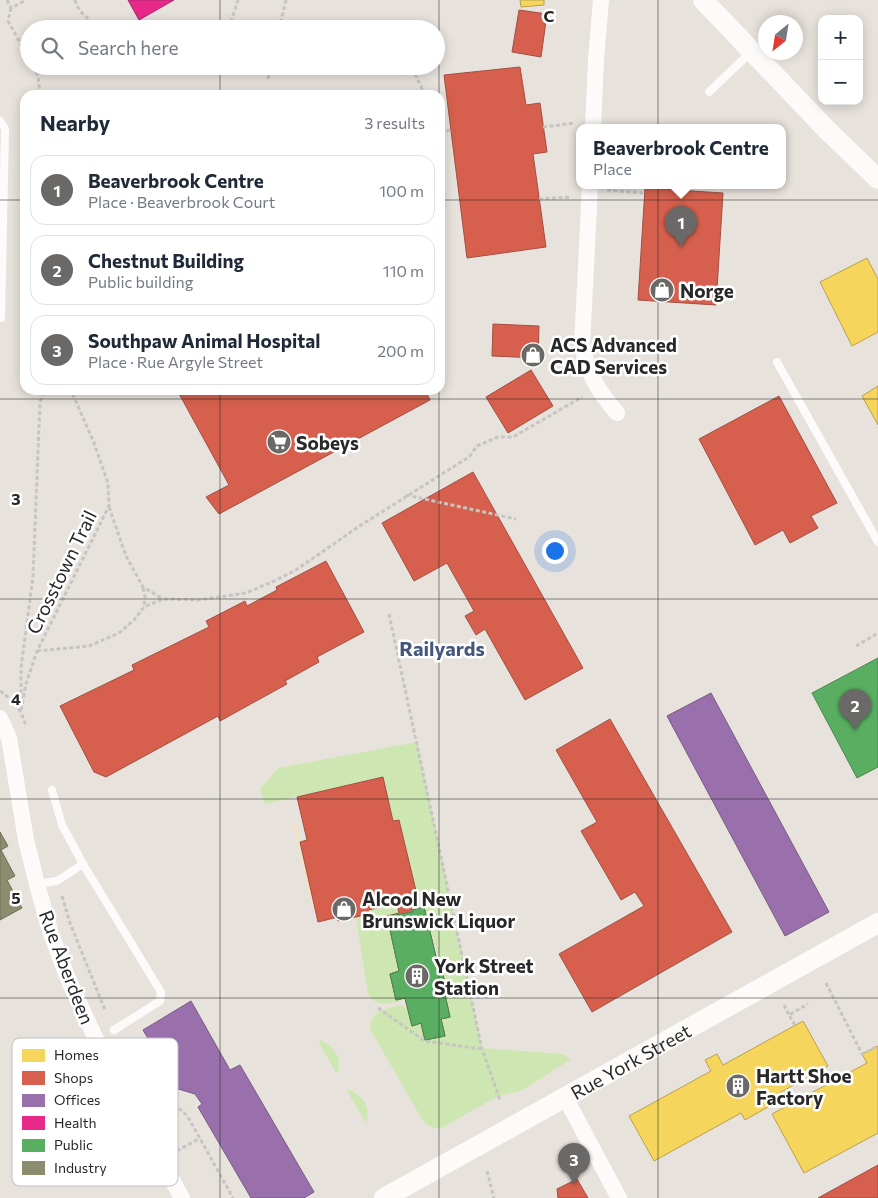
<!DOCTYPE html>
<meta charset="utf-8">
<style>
body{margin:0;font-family:Commissioner,sans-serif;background:#f6f6f7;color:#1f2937}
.controls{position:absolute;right:15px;top:15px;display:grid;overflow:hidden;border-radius:10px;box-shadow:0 2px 12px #0003}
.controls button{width:45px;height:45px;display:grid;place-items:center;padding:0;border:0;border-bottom:1px solid #e0e1e3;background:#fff;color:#1f2937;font:25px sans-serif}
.compass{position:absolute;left:758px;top:15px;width:45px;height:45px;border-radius:50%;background:#fff;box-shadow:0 2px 12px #0003;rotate:210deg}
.you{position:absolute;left:554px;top:550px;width:18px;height:18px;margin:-12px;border:4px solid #fff;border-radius:50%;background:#1a73e8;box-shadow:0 0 0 8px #1a73e833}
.badge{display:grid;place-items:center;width:32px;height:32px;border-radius:50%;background:#6b6967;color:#fff;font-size:16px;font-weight:700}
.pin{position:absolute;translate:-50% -41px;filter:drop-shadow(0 1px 2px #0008)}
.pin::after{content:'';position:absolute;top:26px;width:18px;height:15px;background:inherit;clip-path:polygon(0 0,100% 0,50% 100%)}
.popup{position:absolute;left:576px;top:124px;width:210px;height:65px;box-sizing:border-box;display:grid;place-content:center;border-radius:10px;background:#fff;filter:drop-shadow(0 1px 4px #0005);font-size:16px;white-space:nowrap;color:#747a83}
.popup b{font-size:19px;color:#1f2937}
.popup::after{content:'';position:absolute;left:50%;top:100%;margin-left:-10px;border:10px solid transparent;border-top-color:#fff}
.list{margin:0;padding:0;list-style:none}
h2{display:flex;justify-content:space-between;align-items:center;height:65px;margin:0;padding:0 20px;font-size:21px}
h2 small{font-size:16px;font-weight:400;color:#747a83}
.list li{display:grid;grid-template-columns:32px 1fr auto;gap:15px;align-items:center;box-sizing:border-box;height:70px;margin:0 10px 10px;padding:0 10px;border:1px solid #e0e1e3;border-radius:15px}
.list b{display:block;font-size:19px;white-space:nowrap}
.list p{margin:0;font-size:16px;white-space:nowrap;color:#747a83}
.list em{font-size:16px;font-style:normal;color:#747a83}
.icon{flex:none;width:28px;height:28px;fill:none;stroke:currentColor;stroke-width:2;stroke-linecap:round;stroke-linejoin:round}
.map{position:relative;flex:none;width:878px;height:1198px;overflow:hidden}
.search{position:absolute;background:#fff;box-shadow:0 2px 12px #0003;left:20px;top:20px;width:425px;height:55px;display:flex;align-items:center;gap:12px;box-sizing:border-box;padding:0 18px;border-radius:28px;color:#747a83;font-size:19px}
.panel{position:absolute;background:#fff;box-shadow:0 2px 12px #0003;left:20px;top:90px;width:425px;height:305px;border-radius:15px}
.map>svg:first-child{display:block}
</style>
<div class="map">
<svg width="878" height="1198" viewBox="0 0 878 1198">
<rect width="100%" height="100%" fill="#e8e2dc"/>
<g fill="#cee6b1">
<path d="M417,742L482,1048L562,1054L571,1059L521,1091L498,1096L440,1129L429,1126L423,1121L370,1029C370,1010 386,1009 401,1005L408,1010L412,1025L421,1023L425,1040L441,1019L450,1016L446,997L447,988L438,987L434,966L440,962L432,935L420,908L399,820L393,821L383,777L265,804L260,789L278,768Z"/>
<path d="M397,904L399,913L387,916L404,995L400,1001C387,1004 376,1007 368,994L356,917L369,914L368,910Z"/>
<path d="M320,1040C334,1046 344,1059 337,1074L319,1043Z"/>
<path d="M348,1089C362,1095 372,1107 366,1123L347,1091Z"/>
</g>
<path fill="#f0e3c7" d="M294,821H296L300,842L307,840L323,909L313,911L293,826Z"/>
<g fill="#f6d55c" stroke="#b8a14c">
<path d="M520,0H544V5L521,7Z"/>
<path d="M867,258L878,279V332L852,346L820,282Z"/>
<path d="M878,386V425L862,396Z"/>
<path d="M803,1021L828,1066L765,1101L768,1107L745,1120L741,1113L654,1161L629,1116L711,1071L705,1060L717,1054L723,1065Z"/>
<path d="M878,1046V1133L804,1173L772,1114L867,1063L862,1054Z"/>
<path d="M133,1144L139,1154L136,1156L138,1160L134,1163L138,1169L107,1186L94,1165Z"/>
</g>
<g fill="#d6604d" stroke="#a24f42">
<path d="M519,10L547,14L541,57L512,52Z"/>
<path d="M520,67L526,105L540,103L547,152L533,154L546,247L467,258L444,75Z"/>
<path d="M645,188L723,193L716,305L638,300Z"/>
<path d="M493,324L539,326L538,358L492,356Z"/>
<path d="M531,370L553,406L508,433L486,397Z"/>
<path d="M177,390H425L430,400L219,514L206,497L229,485Z"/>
<path d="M779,396L837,503L811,516L818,528L790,543L783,530L755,545L699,439Z"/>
<path d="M473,472L583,668L525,700L485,629L476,635L465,616L474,611L447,563L414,581L382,523Z"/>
<path d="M326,561L364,632L317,657L319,662L285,681L287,684L220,721L218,716L106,777L94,772L60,706L134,670L132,665L209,627L206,621L245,601L247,606L277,590L276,587Z"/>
<path d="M610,719L732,932L592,1012L559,954L644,906L635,892L621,900L581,831L597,822L556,750Z"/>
<path d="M383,777L393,821L399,820L418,899L410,901L412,910L424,907L438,965L436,966L442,971L444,979L440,986H443L450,1017L441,1019L445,1036L425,1040L421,1023L412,1026L405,998L396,1000L390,974L399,971L387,916L399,913L397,904L368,910L369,914L338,921V917L318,922L300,842L307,840L297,797Z"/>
<path d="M878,1165V1198H818Z"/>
<path d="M577,1179L588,1198H558L557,1189Z"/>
</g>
<g fill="#9970ab" stroke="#775a84">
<path d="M711,693L829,912L785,936L667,716Z"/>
<path d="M191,1001L230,1070L240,1065L314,1192L304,1198H251L198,1107L202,1104L195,1094L175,1088L171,1082L173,1080L143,1030Z"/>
</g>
<path fill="#e7298a" stroke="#ae296d" d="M128,0H174L139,20Z"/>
<g fill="#5aae61" stroke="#4b8650">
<path d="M878,658V767L857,778L812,693Z"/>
<path d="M424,907L438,965L436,966L442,971L444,979L440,986H443L450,1017L441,1019L445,1036L425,1040L421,1023L412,1026L405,998L396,1000L390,974L399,971L387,916L413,912L412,910Z"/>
</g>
<path fill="#8c8c6e" stroke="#6e6e59" d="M0,832L8,846L1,850L15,876L7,880L22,908L0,920Z"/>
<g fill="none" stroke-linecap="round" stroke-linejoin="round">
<g stroke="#c6c5c4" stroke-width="3" stroke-dasharray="4 2.5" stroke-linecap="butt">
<path d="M7,0L11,8L26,0"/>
<path d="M75,0C78,13 91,21 101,29"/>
<path d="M11,8L8,21L29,59"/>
<path d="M231,22L238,0"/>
<path d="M279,29L286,0"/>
<path d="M33,66L38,76L40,95"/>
<path d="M415,74L425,95"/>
<path d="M268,79L271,66"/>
<path d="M367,95L370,94"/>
<path d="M543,127L575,123"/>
<path d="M440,132L451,130"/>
<path d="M607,190L643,193"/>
<path d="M539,199L571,197"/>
<path d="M406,495L516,519"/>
<path d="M109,507L126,556L143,587L163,599"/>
<path d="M143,588L145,597L144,607"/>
<path d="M389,614L482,1049L500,1100"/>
<path d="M856,646L878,633"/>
<path d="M37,651L89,646L119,633L134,620L144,607L163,599L198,600L246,593L276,580L296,570L358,527L469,457L477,446L498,437H513L582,397"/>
<path d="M0,691C15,702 21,708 26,727"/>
<path d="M21,700V668L33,577L40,402L45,390"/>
<path d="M21,710L26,684L37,651L109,506L108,483L94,443L71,390"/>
<path d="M62,896L70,923L105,1010"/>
<path d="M826,983L862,1054L878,1046"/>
<path d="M784,1005L789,1015"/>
<path d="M378,1008L425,1041L482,1049"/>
<path d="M795,1025L789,1015L808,1004"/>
<path d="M142,1082C154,1100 175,1101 188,1117L233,1198"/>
<path d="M177,1151L200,1138"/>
<path d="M487,1171L494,1198"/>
</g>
<g stroke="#fcfbfa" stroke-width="8">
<path d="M709,92L751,52"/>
<path d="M0,121L5,129L1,318"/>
<path d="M777,362L878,542"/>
<path d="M52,790L62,825L83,864L161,992L160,1001L114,1030"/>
<path d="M37,884L57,881L83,864"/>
</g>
<g stroke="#fcfbfa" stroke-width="16">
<path d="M593,128L596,59L601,0"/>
<path d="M590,186L582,346C590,378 596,388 617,413"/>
<path d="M0,718L9,738L26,840L37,884L50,931L68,979L102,1052L182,1198"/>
<path d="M565,1097L619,1198"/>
</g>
<g stroke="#fcfbfa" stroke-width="20">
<path d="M703,0L828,131L878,179"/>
<path id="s1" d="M384,1198L878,923"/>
</g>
</g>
<path fill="none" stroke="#282828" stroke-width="1" stroke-opacity="0.55" d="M220,0V29M439,0V95M658,0V1198M220,66V95M0,200H25M440,200H878M220,390V1198M439,390V1198M0,399H878M0,599H878M0,799H878M0,998H878"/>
<defs>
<symbol id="shop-disc" viewBox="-11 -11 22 22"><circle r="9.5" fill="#6b6967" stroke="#fff"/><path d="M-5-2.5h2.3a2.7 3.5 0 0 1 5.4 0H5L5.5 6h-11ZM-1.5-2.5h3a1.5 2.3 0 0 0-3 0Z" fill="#fff"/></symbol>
<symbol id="supermarket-disc" viewBox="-11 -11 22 22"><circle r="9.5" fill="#6b6967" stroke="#fff"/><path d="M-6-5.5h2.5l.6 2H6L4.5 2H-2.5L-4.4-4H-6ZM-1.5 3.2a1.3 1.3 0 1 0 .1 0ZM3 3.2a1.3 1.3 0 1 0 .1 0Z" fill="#fff"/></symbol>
<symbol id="building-disc" viewBox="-11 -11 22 22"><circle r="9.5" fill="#6b6967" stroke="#fff"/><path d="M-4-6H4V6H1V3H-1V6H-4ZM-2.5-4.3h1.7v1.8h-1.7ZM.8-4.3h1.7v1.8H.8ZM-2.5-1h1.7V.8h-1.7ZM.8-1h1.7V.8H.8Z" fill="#fff"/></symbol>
</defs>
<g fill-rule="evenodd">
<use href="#shop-disc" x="648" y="276" width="28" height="28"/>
<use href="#shop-disc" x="519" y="341" width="28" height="28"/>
<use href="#supermarket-disc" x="265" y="428" width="28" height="28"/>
<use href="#shop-disc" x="330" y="895" width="28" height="28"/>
<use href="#building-disc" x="403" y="962" width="28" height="28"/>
<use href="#building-disc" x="724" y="1072" width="28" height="28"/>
</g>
<g text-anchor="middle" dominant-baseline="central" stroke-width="5" stroke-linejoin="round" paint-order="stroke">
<g font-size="19" font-weight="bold" fill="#282828" stroke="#fff" text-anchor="start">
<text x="680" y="290">Norge</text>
<text x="550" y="344">ACS Advanced<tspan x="550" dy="22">CAD Services</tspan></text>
<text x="296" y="442">Sobeys</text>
<text x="362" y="898">Alcool New<tspan x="362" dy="22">Brunswick Liquor</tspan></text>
<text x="434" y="965">York Street<tspan x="434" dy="22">Station</tspan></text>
<text x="756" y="1075">Hartt Shoe<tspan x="756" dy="22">Factory</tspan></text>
</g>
<g font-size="19" fill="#282828" stroke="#fff">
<text transform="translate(61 572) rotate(-64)">Crosstown Trail</text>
<text transform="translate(67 967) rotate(69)">Rue Aberdeen</text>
<text stroke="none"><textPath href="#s1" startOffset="282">Rue York Street</textPath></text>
</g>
<g font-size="20" font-weight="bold" fill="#44567d" stroke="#fff">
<text x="442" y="648">Railyards</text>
</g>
</g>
<rect x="12" y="1038" width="166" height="148" rx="8" fill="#fff" stroke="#bebebe" stroke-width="1"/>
<rect x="22" y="1049" width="23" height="13" fill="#f6d55c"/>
<rect x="22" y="1071" width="23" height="14" fill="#d6604d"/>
<rect x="22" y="1094" width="23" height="13" fill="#9970ab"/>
<rect x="22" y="1116" width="23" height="14" fill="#e7298a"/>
<rect x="22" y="1139" width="23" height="13" fill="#5aae61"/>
<rect x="22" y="1161" width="23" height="14" fill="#8c8c6e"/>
<g font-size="14" fill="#282828">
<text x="54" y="1060">Homes</text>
<text x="54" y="1083">Shops</text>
<text x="54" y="1105">Offices</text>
<text x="54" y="1128">Health</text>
<text x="54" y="1150">Public</text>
<text x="54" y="1173">Industry</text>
</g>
<g font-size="16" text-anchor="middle" font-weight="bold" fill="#282828" stroke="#fff" stroke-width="5" stroke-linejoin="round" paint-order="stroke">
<text x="549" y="22">C</text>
<text x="16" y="505">3</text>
<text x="16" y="705">4</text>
<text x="16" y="904">5</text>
</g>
</svg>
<div class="controls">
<button>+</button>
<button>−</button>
</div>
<svg class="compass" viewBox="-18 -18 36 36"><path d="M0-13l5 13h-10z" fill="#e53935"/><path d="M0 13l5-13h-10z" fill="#747a83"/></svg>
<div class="you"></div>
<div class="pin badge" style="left:681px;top:247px">1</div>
<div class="popup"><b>Beaverbrook Centre</b>Place</div>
<div class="pin badge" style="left:855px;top:730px">2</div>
<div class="pin badge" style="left:574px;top:1184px">3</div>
<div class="search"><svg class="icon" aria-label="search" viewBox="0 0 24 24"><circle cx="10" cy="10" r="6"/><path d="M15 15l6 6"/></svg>Search here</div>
<section class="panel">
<h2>Nearby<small>3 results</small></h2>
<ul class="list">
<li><span class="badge">1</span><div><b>Beaverbrook Centre</b><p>Place · Beaverbrook Court</p></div><em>100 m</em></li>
<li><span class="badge">2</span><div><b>Chestnut Building</b><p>Public building</p></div><em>110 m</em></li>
<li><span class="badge">3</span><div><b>Southpaw Animal Hospital</b><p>Place · Rue Argyle Street</p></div><em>200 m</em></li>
</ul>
</section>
</div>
